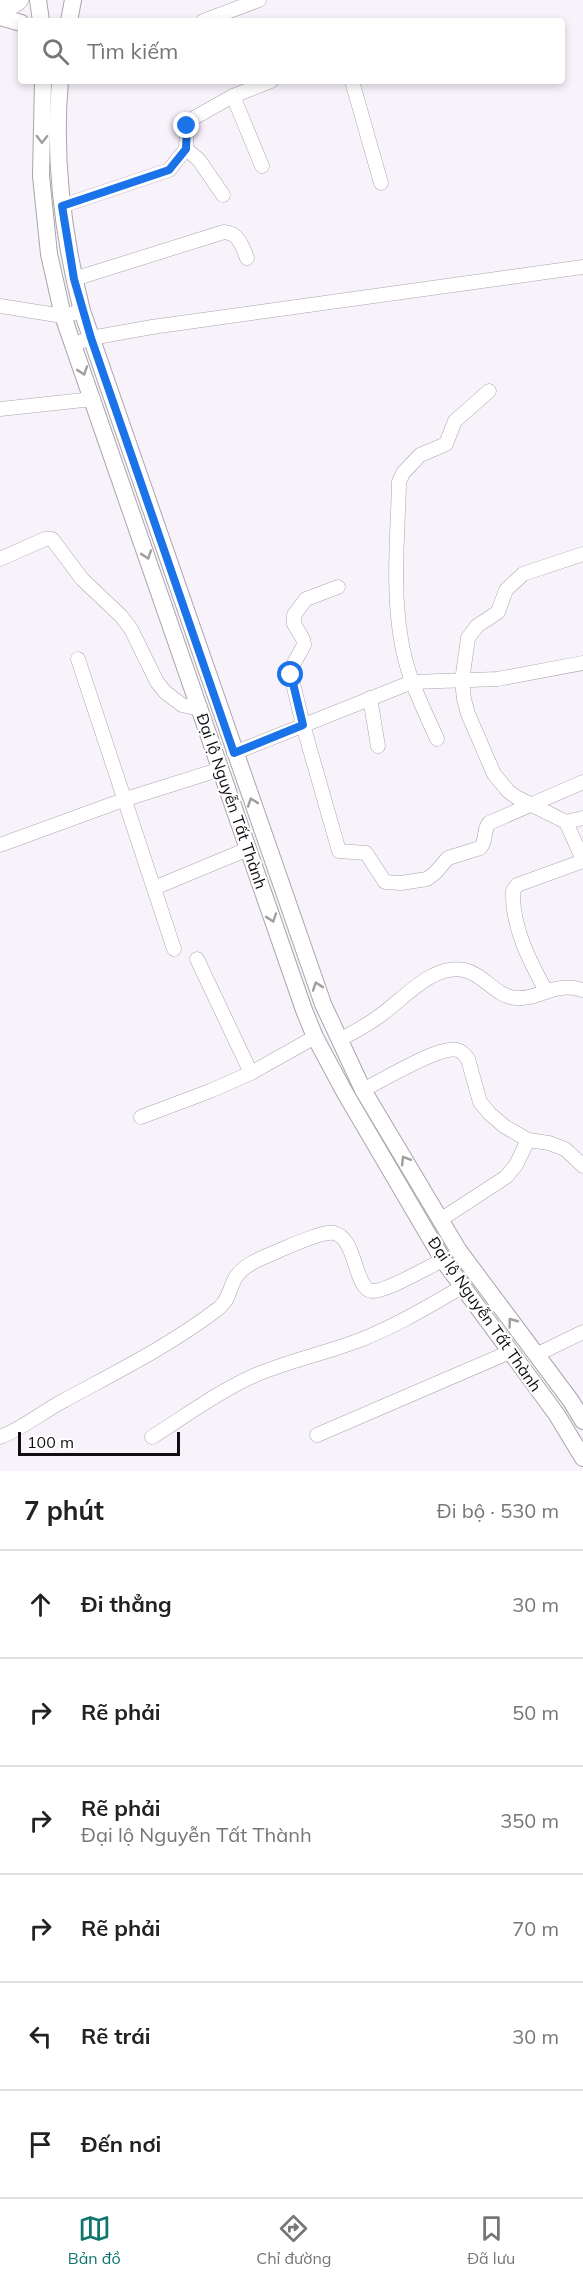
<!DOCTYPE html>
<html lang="vi">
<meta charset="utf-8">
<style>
body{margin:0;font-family:Mulish,sans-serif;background:#f2f2f2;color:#222}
.scale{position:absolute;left:18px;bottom:15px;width:162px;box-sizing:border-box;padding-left:6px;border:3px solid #100e11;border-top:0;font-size:16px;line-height:21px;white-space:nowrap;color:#100e11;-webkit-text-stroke:4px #fff;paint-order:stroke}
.stop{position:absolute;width:18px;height:18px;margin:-14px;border:4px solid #1a73e8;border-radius:50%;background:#fff}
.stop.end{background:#1a73e8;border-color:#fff;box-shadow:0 2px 6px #0008}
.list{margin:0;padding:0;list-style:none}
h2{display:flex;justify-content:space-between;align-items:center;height:78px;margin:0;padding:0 24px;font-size:26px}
h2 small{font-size:20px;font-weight:400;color:#767676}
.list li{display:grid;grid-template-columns:39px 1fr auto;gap:18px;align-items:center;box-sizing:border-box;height:108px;padding:0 24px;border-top:2px solid #e0e0e0}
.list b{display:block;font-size:22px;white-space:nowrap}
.list p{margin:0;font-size:20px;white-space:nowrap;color:#767676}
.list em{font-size:20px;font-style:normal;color:#767676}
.icon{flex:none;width:33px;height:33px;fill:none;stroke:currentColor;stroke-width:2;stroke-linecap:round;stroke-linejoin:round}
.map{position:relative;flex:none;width:583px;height:1471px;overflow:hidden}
.search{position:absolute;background:#fff;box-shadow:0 3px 9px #0003;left:18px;right:18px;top:18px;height:66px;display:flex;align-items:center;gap:15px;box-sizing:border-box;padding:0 21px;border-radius:6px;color:#767676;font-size:22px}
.sheet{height:726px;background:#fff}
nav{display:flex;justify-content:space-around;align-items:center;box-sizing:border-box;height:84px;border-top:2px solid #e0e0e0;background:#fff;font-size:16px;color:#767676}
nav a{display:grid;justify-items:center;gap:3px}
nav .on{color:#0f766e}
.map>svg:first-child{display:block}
</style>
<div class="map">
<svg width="583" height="1471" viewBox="0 0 583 1471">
<rect width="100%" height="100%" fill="#f8f2fb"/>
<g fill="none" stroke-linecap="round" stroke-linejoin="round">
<defs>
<g id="minor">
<path d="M203,21L259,0"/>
<path d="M352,81L381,183"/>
<path d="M233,96L262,166"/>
<path d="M186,149L199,160L223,195"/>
<path d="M62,206L169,170L186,149L187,126L192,119L233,96L271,81"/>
<path d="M74,279L224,232C239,233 242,246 247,258"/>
<path d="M0,306L63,316L82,311"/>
<path d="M74,344L91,338L152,327L583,267"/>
<path d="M0,409L93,399"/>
<path d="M583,554L523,574L506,590L498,612L477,626L468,638L462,681L464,699L468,714L494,774L508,791L516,797L566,822L583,860"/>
<path d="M0,559L45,539H52L82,579L121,616L131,629L157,682L165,692L182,705L200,709"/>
<path d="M338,587L306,599L294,615V624L303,639L304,645L293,665L291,675L303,725L339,851L366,853L385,882L401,883L427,879L435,873L448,858L480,848C487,841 483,830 489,823L583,782"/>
<path d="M78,659L174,949"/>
<path d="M370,698L378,746"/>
<path d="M437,739C423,707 406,675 401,639C392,588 398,533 399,482L403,473L420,455L446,444L455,421L489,391"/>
<path d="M234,753L412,682L498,679L583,663"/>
<path d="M566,822L583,818"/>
<path d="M0,845L126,799L221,769"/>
<path d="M154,888L248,849"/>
<path d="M197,959L251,1073"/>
<path d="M546,991C529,960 512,927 513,891L517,885L583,861"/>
<path d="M339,1040C352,1033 366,1026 378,1017C403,1000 431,964 464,970C484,974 496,997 516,998C539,1000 554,981 583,990"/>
<path d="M363,1090C381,1081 440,1045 457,1050C462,1051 465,1055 468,1059L480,1102L490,1114L504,1126L528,1140L549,1143L565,1149L583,1166"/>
<path d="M141,1117L210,1091L251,1073L315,1037"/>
<path d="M440,1220L506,1177L516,1165L528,1140"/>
<path d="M536,1355L583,1332"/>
<path d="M317,1435L510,1352"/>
<path d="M0,1437C22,1429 42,1412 63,1401C116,1372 171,1345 219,1308C230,1299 229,1288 236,1277C244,1264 264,1257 278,1251C290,1246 322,1231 334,1233C357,1238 354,1289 372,1291C386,1292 428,1267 443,1260"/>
<path d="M152,1437C184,1417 216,1393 251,1377C286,1361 324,1354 360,1340C396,1326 429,1306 462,1287"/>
</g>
<g id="major">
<path d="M38,0L41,21"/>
<path d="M0,17L21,23"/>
<path d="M69,21L73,0"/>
<path d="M43,81L41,176L49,254L63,316L304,1010L315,1037L345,1093L443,1260L557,1415L583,1458"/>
<path d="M60,81C53,158 63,236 82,311L323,1004L363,1090L459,1251L571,1401L583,1421"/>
</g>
<path id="highway" d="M0,11L18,0"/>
</defs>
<use href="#minor" stroke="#aaa5ad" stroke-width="15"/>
<use href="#major" stroke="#aaa5ad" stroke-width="18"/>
<use href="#highway" stroke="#aaa5ad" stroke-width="21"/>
<use href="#minor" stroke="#fff" stroke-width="14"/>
<use href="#major" stroke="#fff" stroke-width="16"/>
<use href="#highway" stroke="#fff" stroke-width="20"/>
</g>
<defs><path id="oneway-chevron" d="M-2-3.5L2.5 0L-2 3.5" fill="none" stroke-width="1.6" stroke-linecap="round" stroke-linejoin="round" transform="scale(1.5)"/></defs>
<g stroke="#9f9fa0">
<use href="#oneway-chevron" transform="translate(42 139) rotate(91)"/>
<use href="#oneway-chevron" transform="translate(83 371) rotate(71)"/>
<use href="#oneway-chevron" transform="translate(147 555) rotate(71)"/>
<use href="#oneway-chevron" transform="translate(252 802) rotate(-109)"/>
<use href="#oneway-chevron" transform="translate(272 918) rotate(71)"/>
<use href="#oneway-chevron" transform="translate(317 986) rotate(-109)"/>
<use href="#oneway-chevron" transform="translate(405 1160) rotate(-121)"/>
<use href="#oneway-chevron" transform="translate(512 1322) rotate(-127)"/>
</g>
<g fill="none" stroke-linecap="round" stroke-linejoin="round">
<path stroke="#1a73e8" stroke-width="8" d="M187,126L186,149L169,170L62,206L74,279L91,338L234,753L303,725L291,675"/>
</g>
<g text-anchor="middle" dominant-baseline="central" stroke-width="4.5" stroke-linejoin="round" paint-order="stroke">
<g font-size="16" fill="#100e11" stroke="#fff">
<text transform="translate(232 801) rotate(71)">Đại lộ Nguyễn Tất Thành</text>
<text transform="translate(485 1314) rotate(55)">Đại lộ Nguyễn Tất Thành</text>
</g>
</g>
</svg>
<div class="scale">100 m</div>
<div class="stop" style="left:291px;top:675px"></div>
<div class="stop end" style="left:187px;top:126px"></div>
<div class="search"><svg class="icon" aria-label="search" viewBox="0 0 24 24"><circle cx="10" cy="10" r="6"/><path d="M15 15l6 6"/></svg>Tìm kiếm</div>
</div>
<section class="sheet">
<h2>7 phút<small>Đi bộ · 530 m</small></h2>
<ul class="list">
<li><svg class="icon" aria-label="ahead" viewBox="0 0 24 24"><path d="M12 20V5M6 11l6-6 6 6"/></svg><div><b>Đi thẳng</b></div><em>30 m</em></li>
<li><svg class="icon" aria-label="right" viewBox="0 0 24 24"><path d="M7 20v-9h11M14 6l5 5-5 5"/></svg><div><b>Rẽ phải</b></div><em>50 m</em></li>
<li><svg class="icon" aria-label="right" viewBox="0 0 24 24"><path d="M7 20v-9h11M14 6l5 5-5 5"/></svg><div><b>Rẽ phải</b><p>Đại lộ Nguyễn Tất Thành</p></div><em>350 m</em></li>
<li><svg class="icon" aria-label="right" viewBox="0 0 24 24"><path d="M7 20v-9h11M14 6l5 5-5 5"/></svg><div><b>Rẽ phải</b></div><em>70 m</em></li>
<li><svg class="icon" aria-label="left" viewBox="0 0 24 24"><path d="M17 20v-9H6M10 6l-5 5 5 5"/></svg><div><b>Rẽ trái</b></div><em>30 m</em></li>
<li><svg class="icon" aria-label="arrive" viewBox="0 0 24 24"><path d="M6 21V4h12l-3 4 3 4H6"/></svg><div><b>Đến nơi</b></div></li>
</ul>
</section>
<nav>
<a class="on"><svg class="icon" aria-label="map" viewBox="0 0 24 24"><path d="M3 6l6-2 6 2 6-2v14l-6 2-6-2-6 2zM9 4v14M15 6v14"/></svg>Bản đồ</a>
<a><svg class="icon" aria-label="directions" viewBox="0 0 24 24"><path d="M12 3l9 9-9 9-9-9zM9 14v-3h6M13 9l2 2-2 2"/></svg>Chỉ đường</a>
<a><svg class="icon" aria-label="saved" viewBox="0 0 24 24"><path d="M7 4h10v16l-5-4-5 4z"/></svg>Đã lưu</a>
</nav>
